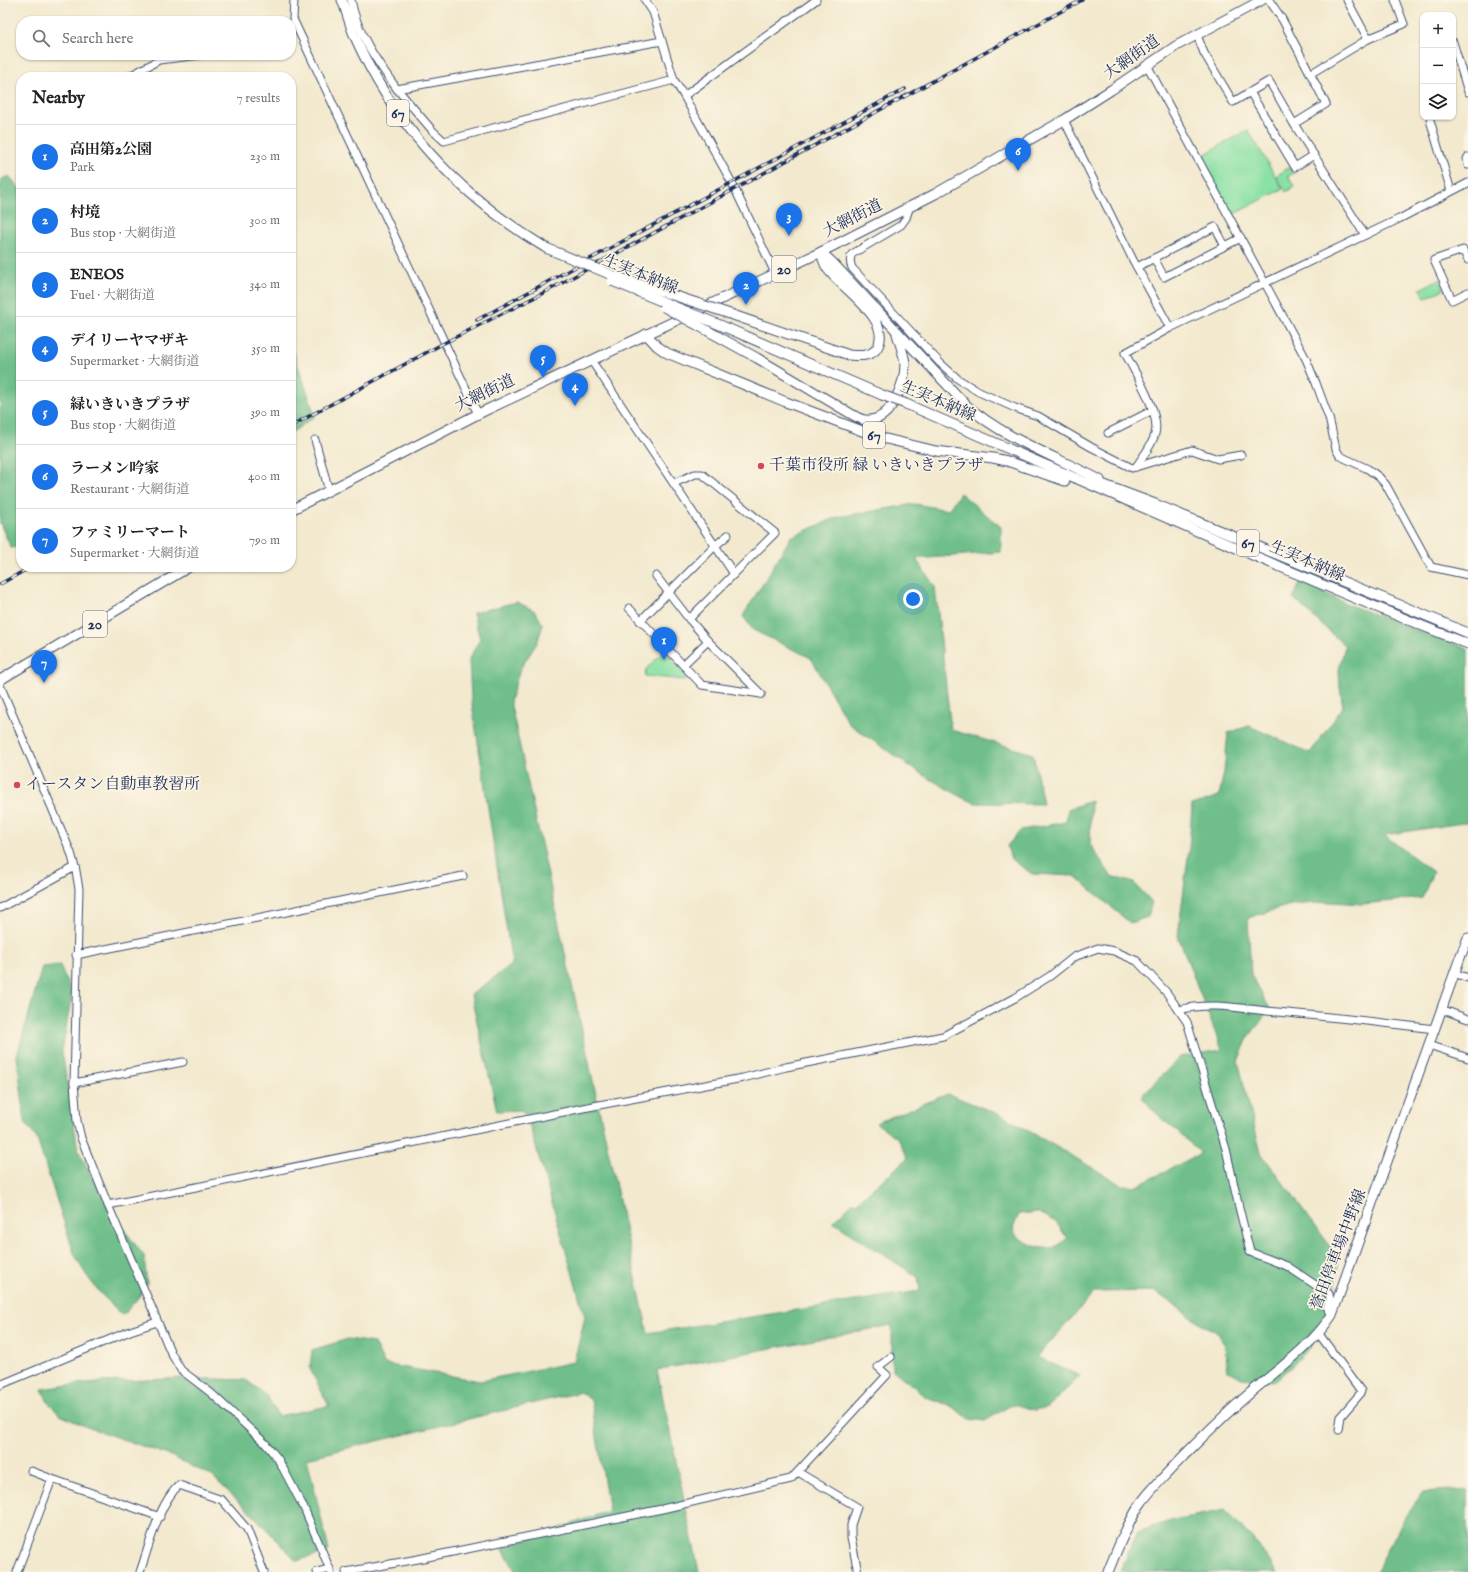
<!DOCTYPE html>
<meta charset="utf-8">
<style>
body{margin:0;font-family:"IM FELL English","Noto Serif JP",serif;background:#f6f6f6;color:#202124}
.controls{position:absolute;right:12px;top:12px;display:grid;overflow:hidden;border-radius:8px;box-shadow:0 1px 3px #0004}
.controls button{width:36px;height:36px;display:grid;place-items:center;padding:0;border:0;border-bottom:1px solid #e0e0e0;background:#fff;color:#202124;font:20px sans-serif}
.you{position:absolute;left:913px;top:599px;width:14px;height:14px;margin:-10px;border:3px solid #fff;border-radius:50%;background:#1a73e8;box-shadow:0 0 0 6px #1a73e833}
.badge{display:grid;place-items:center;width:26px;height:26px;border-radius:50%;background:#1a73e8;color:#fff;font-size:13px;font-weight:700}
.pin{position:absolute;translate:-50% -33px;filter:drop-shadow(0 1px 2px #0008)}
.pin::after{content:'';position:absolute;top:21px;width:14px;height:12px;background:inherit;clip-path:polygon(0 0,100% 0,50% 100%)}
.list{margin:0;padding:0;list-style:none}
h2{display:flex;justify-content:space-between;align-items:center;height:52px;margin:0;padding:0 16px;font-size:17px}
h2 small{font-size:13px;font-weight:400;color:#757577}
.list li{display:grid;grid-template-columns:26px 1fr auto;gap:12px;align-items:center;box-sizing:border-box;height:64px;padding:0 16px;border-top:1px solid #e0e0e0}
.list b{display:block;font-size:15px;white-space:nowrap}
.list p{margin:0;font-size:13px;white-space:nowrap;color:#757577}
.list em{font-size:13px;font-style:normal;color:#757577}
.icon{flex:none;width:22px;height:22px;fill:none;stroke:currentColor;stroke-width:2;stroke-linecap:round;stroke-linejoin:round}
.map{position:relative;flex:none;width:1468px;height:1572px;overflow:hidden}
.search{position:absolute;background:#fff;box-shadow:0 1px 3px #0004;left:16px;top:16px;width:280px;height:44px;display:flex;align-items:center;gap:10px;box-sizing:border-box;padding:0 14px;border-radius:16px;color:#757577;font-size:15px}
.panel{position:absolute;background:#fff;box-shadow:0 1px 3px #0004;left:16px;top:72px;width:280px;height:500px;border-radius:16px}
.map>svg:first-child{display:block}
</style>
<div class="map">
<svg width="1468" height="1572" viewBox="0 0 1468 1572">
<rect width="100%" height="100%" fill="#fcf5e5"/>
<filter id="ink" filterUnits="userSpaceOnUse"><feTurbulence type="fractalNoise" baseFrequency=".025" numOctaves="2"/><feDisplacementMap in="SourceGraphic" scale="8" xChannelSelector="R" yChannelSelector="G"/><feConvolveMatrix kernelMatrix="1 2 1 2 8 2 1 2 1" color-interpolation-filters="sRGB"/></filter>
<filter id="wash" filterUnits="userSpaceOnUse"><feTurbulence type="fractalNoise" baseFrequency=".012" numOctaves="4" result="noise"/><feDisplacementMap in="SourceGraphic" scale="16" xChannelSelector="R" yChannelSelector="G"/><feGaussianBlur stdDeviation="0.9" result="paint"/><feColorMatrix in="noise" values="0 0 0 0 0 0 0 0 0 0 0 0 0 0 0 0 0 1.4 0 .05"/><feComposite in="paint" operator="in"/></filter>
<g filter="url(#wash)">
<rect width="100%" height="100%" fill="#f2e9ce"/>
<g fill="#8ae1a4" stroke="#528881">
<path d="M1248,130L1283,189L1232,215L1200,157Z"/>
<path d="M1290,167L1294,173L1288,176L1295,186L1286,192L1276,176Z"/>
<path d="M1440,279L1444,289L1425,298L1420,289Z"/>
<path d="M664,651L689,676L686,680L645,676L646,669Z"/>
</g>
<g fill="#6fbf8a" stroke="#457774" fill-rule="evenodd">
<path d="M9,176L21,190V546L11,548L0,523V180Z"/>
<path d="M291,348L295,356L315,416L291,433Z"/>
<path d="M960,493L1001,527V552L916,559L935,587L951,730L1033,754L1043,804L976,803L963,798L920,773L849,724L811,658L753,630L743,616L791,537L838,517L915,504L948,510Z"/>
<path d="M1301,581L1349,605L1468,649V822L1384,835L1433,872L1422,898L1362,904L1332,902L1290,905L1248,918L1251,975L1270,1009L1248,1038L1238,1061L1261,1153L1339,1258L1334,1300L1310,1348L1275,1381L1242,1378L1228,1371L1225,1347L1218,1333L1205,1326L1154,1291L1095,1292L1037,1357L1080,1376L1048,1407L1035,1410L1013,1404L985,1421L970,1419L951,1406L926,1397L892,1369V1325L657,1370L699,1572H516L502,1548L609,1511L591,1400L580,1392L307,1458L329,1551L297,1561L254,1516L212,1476L171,1456L87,1427L60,1415L48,1402L42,1389L83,1383L185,1378L246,1380L267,1396L278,1416L329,1406L310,1369L312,1350L348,1339L374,1343L384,1364L480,1381L574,1362L585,1317L527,1116L521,1110L497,1111L471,995L512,964L471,697L469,659L480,639L473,613L517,602L535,611L543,625L537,643L520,669L510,701L648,1333L920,1291L918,1277L833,1222L853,1202L856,1203L908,1158L898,1138L876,1123L948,1094L1003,1116L1122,1185L1137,1186L1201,1153L1154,1111L1141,1096L1180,1057L1222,1050L1178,936L1189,849L1192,805L1219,796L1224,772L1228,733L1249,726L1310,753L1343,707L1340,687L1339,670L1345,646L1293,598ZM1037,1212L1056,1222L1067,1238C1051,1256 1033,1247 1016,1236L1013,1228L1019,1214Z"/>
<path d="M1091,801L1090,844L1111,876L1134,883L1152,902L1148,917L1130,923L1075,876L1032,874L1011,859L1007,846L1021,830L1066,822L1068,809Z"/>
<path d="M60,965L72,994L62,1051L78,1150L112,1214L144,1256L147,1284L138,1298L123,1315C103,1298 85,1277 74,1253L37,1139L25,1122L17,1056L42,967Z"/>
<path d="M1468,1489V1572H1376L1405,1517L1423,1492Z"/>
<path d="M1226,1510L1262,1550L1277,1572H1120L1137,1532L1173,1520Z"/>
</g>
</g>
<g filter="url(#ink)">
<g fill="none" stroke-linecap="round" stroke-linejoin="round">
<defs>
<g id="minor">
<path d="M294,0L293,19L478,414"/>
<path d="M351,0C357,33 377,62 397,89L662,41"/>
<path d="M645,0L653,12L674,80L684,96L816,0"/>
<path d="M1269,0L1282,19L1326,104L1294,124"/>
<path d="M1347,0L1368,39"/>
<path d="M1197,35L1204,53L1233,102L1269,81L1294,124L1365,235"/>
<path d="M1453,42L1468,92"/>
<path d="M1147,65L1306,359L1316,383L1329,418L1336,449L1340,456L1368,469L1379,477L1386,485L1431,567L1468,575"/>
<path d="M1310,74L1368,39L1404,24L1395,0"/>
<path d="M128,77L159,60L200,55"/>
<path d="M397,89L432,130L444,141L674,80"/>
<path d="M1250,92L1295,167L1314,155"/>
<path d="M684,96L732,183L775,273"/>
<path d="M1064,120L1133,260L1170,328"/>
<path d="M1430,120L1451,191"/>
<path d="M1468,157L1467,159L1468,165"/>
<path d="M910,206L906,218L901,225L852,254C849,259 850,263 852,268L940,363L958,379L979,392L1015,408L1038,416L1091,447L1132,468L1192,450L1218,459L1241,455"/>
<path d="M1154,258L1164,277L1241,238"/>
<path d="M1468,260L1463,250L1434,260L1452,300L1468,292"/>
<path d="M1137,267L1215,227L1225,246"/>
<path d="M591,360L734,574"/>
<path d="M1108,433L1153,410"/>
<path d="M315,440L329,491"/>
<path d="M1136,467C1143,456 1152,446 1155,434C1161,413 1135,373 1125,353L1170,328L1399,219L1468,183"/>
<path d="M674,483L695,474H702L775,533L689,619"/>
<path d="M656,576L689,619L708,641L761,694"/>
<path d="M629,608L702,685L761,694"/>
<path d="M640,621L715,546L728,535"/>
<path d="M683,665L708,641"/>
<path d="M0,685L71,853L76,871L79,889L74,1083L77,1121L81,1138L108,1205L171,1353L181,1370L211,1393L265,1443L278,1459L304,1508L331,1572"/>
<path d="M0,908L75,867"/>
<path d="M76,955L463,876"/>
<path d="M1454,973L1468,978"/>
<path d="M1441,1009L1468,1019"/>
<path d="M1179,1010C1208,1002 1238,1008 1267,1011C1323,1016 1379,1022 1435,1029"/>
<path d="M1429,1045L1468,1058"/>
<path d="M74,1083L183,1062"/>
<path d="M108,1205L583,1108L743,1078L786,1067L943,1036L1015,998L1050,976L1074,957L1098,948L1114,951L1137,961L1167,993L1187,1022L1226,1149L1237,1199L1250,1252L1287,1266L1329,1294L1330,1300L1327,1307L1332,1315"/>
<path d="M1319,1334L1361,1391L1360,1394L1341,1416L1339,1430"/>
<path d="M0,1385L130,1331L157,1322"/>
<path d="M31,1471L52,1479L160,1517"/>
<path d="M798,1472L857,1507L851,1525V1538L858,1572"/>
<path d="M17,1572L52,1479"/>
<path d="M140,1572C150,1544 158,1505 179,1485L222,1500L247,1529L264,1572"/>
<path d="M317,1572L330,1569"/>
<path d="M346,1572L418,1559L662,1509L791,1479L887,1375L878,1367L891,1357"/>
</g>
<g id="major">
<path d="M342,0C347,12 350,26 355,37C396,129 461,197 546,248"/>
<path d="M821,252L833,263L966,405C1005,439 1055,456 1100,480"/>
<path d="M733,315L849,355C859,356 871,357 877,348C894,319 840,288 827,268C824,264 823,258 821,253"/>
<path d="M720,325L882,395"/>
<path d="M710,332L757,358L853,415C858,418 864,421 870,420C892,419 905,382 905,364C904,354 900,344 897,334"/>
<path d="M646,334L657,346L667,353L786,402L878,437L936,451L993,458L1007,461L1065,481"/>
<path d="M906,404C1093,485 1278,569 1468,644"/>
<path d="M1091,480L1155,504L1468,633"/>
<path d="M291,510L478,414L821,252L935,194L1064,120L1111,90L1176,46L1262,0"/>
<path d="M0,680L189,567"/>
<path d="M1108,1572C1117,1549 1126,1527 1139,1506C1148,1492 1161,1480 1173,1467C1197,1442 1222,1417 1249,1394C1278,1369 1311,1347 1332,1315L1461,955L1468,938"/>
</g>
</defs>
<use href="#minor" stroke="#3b4b6f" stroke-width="9"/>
<use href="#major" stroke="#3b4b6f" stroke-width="11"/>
<use href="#minor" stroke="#fff" stroke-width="7"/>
<use href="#major" stroke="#fff" stroke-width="9"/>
<defs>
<g id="rail">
<path d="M477,320L905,89"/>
<path d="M291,426L444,343L549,290L1082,0"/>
<path d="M0,584L31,567"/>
</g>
</defs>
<use href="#rail" stroke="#1b2f5e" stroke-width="3.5"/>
<use href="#rail" stroke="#fcf5e5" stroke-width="2" stroke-dasharray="6" stroke-linecap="butt"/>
<defs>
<g id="major-bridge">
<path d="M546,248L612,275L733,315"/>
<path d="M612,281L720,325"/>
<path d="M664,307L710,332"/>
<path d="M882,395L906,404"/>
</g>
</defs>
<use href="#major-bridge" stroke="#3b4b6f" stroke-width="11" stroke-linecap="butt"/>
<use href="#major-bridge" stroke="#fff" stroke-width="9"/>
</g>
</g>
<g fill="#d1495b" stroke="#fcf5e5" stroke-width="1.5">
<circle cx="761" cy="466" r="4"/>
<circle cx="17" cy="785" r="4"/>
</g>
<g text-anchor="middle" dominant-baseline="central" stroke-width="3.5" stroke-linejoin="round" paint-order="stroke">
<g fill="#fcf5e5" stroke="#5e6a86" stroke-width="1">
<rect x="387" y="100" width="22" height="26" rx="3"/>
<rect x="772" y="256" width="24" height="26" rx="3"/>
<rect x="863" y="422" width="22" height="26" rx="3"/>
<rect x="1237" y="530" width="22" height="26" rx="3"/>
<rect x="83" y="611" width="24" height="26" rx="3"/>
</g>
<g font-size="15" font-weight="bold" fill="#1b2f5e">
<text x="398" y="113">67</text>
<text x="784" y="269">20</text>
<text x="874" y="435">67</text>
<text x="1248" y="543">67</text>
<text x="95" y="624">20</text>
</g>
<g font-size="16" fill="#1b2f5e" stroke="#fcf5e5">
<text transform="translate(1132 58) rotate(-35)">大網街道</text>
<text transform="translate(853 219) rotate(-27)">大網街道</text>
<text transform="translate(640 275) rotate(22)">生実本納線</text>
<text transform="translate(485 394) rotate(-26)">大網街道</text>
<text transform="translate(938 402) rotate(23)">生実本納線</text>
<text transform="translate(1307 562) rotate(23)">生実本納線</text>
<text transform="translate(1339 1250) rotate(-69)">誉田停車場中野線</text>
</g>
<g font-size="16" fill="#1b2f5e" stroke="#fcf5e5" text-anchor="start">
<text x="769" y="466">千葉市役所 緑 いきいきプラザ</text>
<text x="25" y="785">イースタン自動車教習所</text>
</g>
</g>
</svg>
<div class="controls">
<button>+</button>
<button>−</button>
<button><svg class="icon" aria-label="layers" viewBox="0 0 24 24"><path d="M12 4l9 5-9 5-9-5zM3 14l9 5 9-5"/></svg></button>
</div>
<div class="you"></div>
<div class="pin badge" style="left:664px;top:660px">1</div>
<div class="pin badge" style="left:746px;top:305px">2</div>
<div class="pin badge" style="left:789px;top:236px">3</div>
<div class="pin badge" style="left:575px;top:406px">4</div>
<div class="pin badge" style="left:543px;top:378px">5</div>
<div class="pin badge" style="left:1018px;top:171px">6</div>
<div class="pin badge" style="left:44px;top:683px">7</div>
<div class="search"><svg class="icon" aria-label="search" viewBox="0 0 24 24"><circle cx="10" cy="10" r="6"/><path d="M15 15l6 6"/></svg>Search here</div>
<section class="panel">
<h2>Nearby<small>7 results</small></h2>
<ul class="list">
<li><span class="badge">1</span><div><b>高田第2公園</b><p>Park</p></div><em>230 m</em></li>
<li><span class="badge">2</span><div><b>村境</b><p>Bus stop · 大網街道</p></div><em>300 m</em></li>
<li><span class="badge">3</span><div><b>ENEOS</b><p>Fuel · 大網街道</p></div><em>340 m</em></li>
<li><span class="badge">4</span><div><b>デイリーヤマザキ</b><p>Supermarket · 大網街道</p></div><em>350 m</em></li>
<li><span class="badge">5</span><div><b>緑いきいきプラザ</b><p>Bus stop · 大網街道</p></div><em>390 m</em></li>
<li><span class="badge">6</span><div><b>ラーメン吟家</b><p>Restaurant · 大網街道</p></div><em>400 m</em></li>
<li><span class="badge">7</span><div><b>ファミリーマート</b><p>Supermarket · 大網街道</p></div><em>790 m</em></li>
</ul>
</section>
</div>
